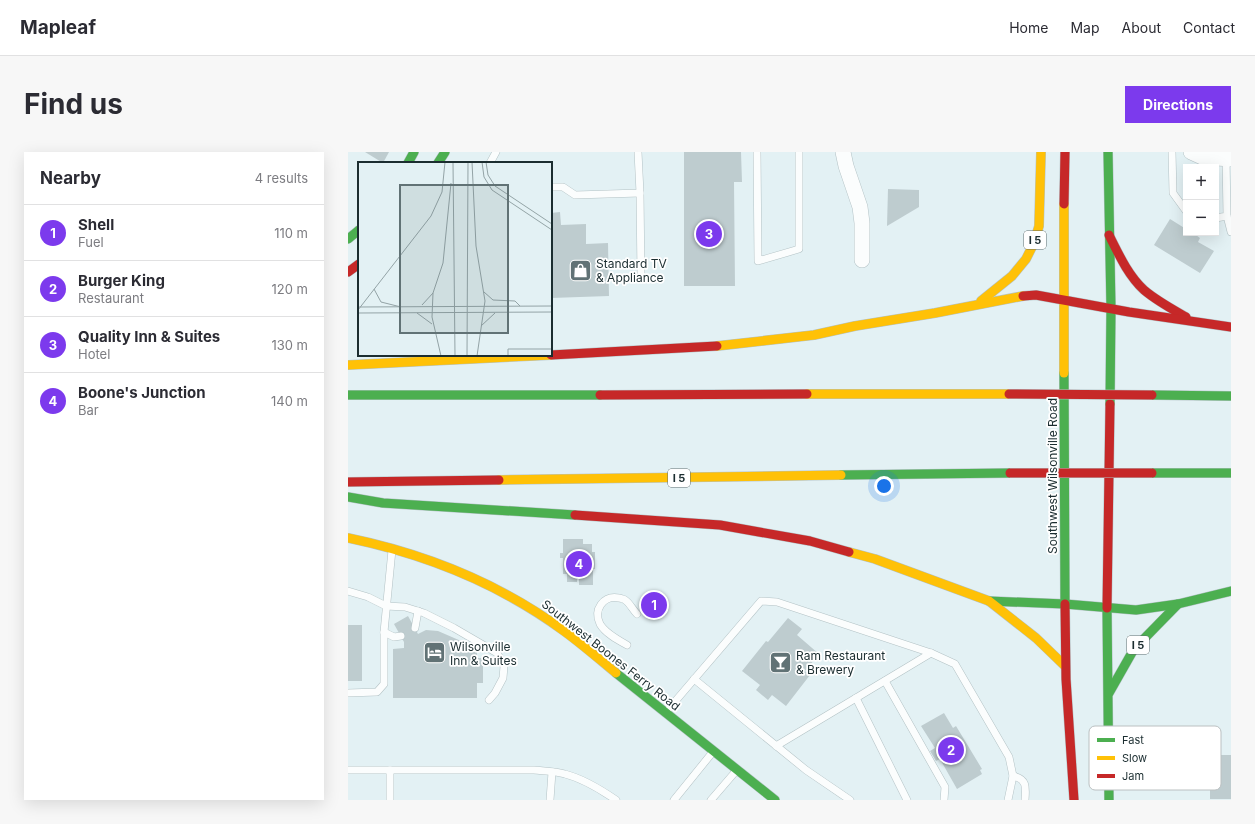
<!DOCTYPE html>
<meta charset="utf-8">
<style>
body{margin:0;font-family:Inter,sans-serif;background:#f7f7f7;color:#2b2b33}
.controls{position:absolute;right:12px;top:12px;display:grid;overflow:hidden;border-radius:0px;box-shadow:0 4px 16px #0002}
.controls button{width:36px;height:36px;display:grid;place-items:center;padding:0;border:0;border-bottom:1px solid #e1e1e2;background:#fff;color:#2b2b33;font:20px sans-serif}
.you{position:absolute;left:536px;top:334px;width:14px;height:14px;margin:-10px;border:3px solid #fff;border-radius:50%;background:#1a73e8;box-shadow:0 0 0 6px #1a73e833}
.badge{display:grid;place-items:center;width:26px;height:26px;border-radius:50%;background:#7c3aed;color:#fff;font-size:13px;font-weight:700}
.pin{position:absolute;translate:-50% -50%;border:2px solid #fff;box-shadow:0 1px 4px #0006}
.list{margin:0;padding:0;list-style:none}
h2{display:flex;justify-content:space-between;align-items:center;height:52px;margin:0;padding:0 16px;font-size:17px}
h2 small{font-size:13px;font-weight:400;color:#7c7c81}
.list li{display:grid;grid-template-columns:26px 1fr auto;gap:12px;align-items:center;box-sizing:border-box;height:56px;padding:0 16px;border-top:1px solid #e1e1e2}
.list b{display:block;font-size:15px;white-space:nowrap}
.list p{margin:0;font-size:13px;white-space:nowrap;color:#7c7c81}
.list em{font-size:13px;font-style:normal;color:#7c7c81}
.map{position:relative;flex:none;width:883px;height:648px;overflow:hidden;border-radius:0px}
header{display:flex;align-items:center;gap:24px;box-sizing:border-box;height:56px;padding:0 20px;background:#fff;border-bottom:1px solid #e1e1e2}
header strong{font-size:19px}
nav{display:flex;gap:22px;margin-inline-start:auto;font-size:14px}
.intro{display:flex;align-items:center;justify-content:space-between;box-sizing:border-box;height:96px;padding:0 24px}
h1{margin:0;font-size:28px}
.button{padding:10px 18px;border-radius:0px;background:#7c3aed;color:#fff;font-size:14px;font-weight:700}
main{display:flex;gap:24px;padding:0 24px}
aside{flex:1;background:#fff;border-radius:0px;box-shadow:0 4px 16px #0002}
.map>svg:first-child{display:block}
</style>
<header>
<strong>Mapleaf</strong>
<nav><a>Home</a><a>Map</a><a>About</a><a>Contact</a></nav>
</header>
<div class="intro"><h1>Find us</h1><a class="button">Directions</a></div>
<main>
<aside>
<h2>Nearby<small>4 results</small></h2>
<ul class="list">
<li><span class="badge">1</span><div><b>Shell</b><p>Fuel</p></div><em>110 m</em></li>
<li><span class="badge">2</span><div><b>Burger King</b><p>Restaurant</p></div><em>120 m</em></li>
<li><span class="badge">3</span><div><b>Quality Inn &amp; Suites</b><p>Hotel</p></div><em>130 m</em></li>
<li><span class="badge">4</span><div><b>Boone's Junction</b><p>Bar</p></div><em>140 m</em></li>
</ul>
</aside>
<div class="map">
<svg width="883" height="648" viewBox="0 0 883 648">
<rect width="100%" height="100%" fill="#e3f1f4"/>
<g fill="#becccf">
<path d="M17,0H41L35,11Z"/>
<path d="M336,0H393L394,30H386L387,134H336Z"/>
<path d="M540,37L571,38V55L539,74Z"/>
<path d="M212,60L213,73L238,72V92L260,91L261,144L203,146V61Z"/>
<path d="M822,67L838,77V81H845L852,86L850,90L866,99L852,121L806,93Z"/>
<path d="M215,387H235V392H244V400H247V417H245V433H231V427H229V430H219V422H215V406H212V401H215Z"/>
<path d="M60,464L70,482L78,478L90,479L120,492V496H129V506H135V531H129V546H45V497L56,496V490L46,472Z"/>
<path d="M440,466L454,477L449,483L471,502L457,519L462,523L438,554L424,543L420,548L408,538L412,533L394,519L418,489L420,490Z"/>
<rect x="0" y="473" width="14" height="56"/>
<path d="M596,561L605,576L608,574L634,617L632,618L634,622L609,637L592,607L588,609L582,599L587,596L573,574Z"/>
<rect x="862" y="603" width="21" height="44"/>
</g>
<g fill="none" stroke-linecap="round" stroke-linejoin="round">
<defs>
<g id="lane">
<path d="M409,0L410,109L451,97V0"/>
<path d="M824,0L825,41L838,59"/>
<path d="M142,11L148,0"/>
<path d="M203,35H215L227,43L292,41L290,0"/>
<path d="M292,41L293,124"/>
<path d="M879,64L883,80"/>
<path d="M868,66L879,64L878,5"/>
<path d="M0,439L20,445L38,454L57,455L76,461L106,476L149,501L156,514L155,526L147,541L141,548"/>
<path d="M67,476L70,459"/>
<path d="M36,480L46,485L53,484"/>
<path d="M279,493C270,488 257,481 252,472C245,458 255,443 271,446C271,446 276,447 277,448C281,450 285,458 289,462"/>
<path d="M346,527L458,618L502,648"/>
<path d="M537,529L597,635L596,648"/>
<path d="M0,541L29,540L36,532V480L44,398"/>
<path d="M508,546L559,648"/>
<path d="M318,560L413,449L429,450L583,501L607,512L661,605L665,624L660,648"/>
<path d="M428,594L583,501"/>
<path d="M0,618H186C196,619 208,619 217,622C236,627 252,637 268,648"/>
<path d="M42,618V648"/>
<path d="M665,624C679,627 678,635 677,648"/>
<path d="M202,648L204,620"/>
<path d="M326,648L364,601"/>
<path d="M363,648L388,619"/>
</g>
<g id="street">
<path d="M495,0L498,14L512,55L514,71V108"/>
<path d="M843,0L854,5L883,7"/>
</g>
<g id="fast">
<path d="M760,0L763,156L762,252"/>
<path d="M60,11L66,0"/>
<path d="M90,11L97,0"/>
<path d="M0,87L11,78"/>
<path d="M716,221L717,452"/>
<path d="M0,243H252"/>
<path d="M804,243L883,244"/>
<path d="M804,321H883"/>
<path d="M493,323L662,321"/>
<path d="M0,345L35,351L227,363"/>
<path d="M641,449L717,452L788,458L830,452L883,439"/>
<path d="M759,456L761,648"/>
<path d="M268,521L427,648"/>
<path d="M761,541L786,497L830,452"/>
</g>
<g id="slow">
<path d="M633,149L664,124L678,107L686,91L691,74L693,0"/>
<path d="M369,194L466,183L507,174L587,161L675,144"/>
<path d="M0,213L203,203"/>
<path d="M716,221V52"/>
<path d="M459,242H661"/>
<path d="M151,328L493,323"/>
<path d="M0,386C77,402 152,432 216,479C234,492 251,507 268,521"/>
<path d="M501,400L527,407L641,449L688,486L717,514"/>
</g>
<g id="jam">
<path d="M716,52L717,0"/>
<path d="M761,83C771,103 780,123 796,138C809,149 824,157 838,165"/>
<path d="M0,120L11,112"/>
<path d="M675,144L688,143L781,160L883,175"/>
<path d="M203,203L369,194"/>
<path d="M252,243L459,242"/>
<path d="M0,330L151,328"/>
<path d="M227,363L372,373L462,389L501,400"/>
<path d="M717,452L718,527L726,648"/>
<path d="M759,456L762,252"/>
</g>
</defs>
<use href="#lane" stroke="#b3c2c5" stroke-width="8"/>
<use href="#street" stroke="#b3c2c5" stroke-width="16"/>
<use href="#fast" stroke="#b3c2c5" stroke-width="10"/>
<use href="#slow" stroke="#b3c2c5" stroke-width="10"/>
<use href="#jam" stroke="#b3c2c5" stroke-width="10"/>
<use href="#lane" stroke="#fbfdfd" stroke-width="7"/>
<use href="#street" stroke="#fbfdfd" stroke-width="15"/>
<use href="#fast" stroke="#4caf50" stroke-width="9"/>
<use href="#slow" stroke="#ffc107" stroke-width="9"/>
<use href="#jam" stroke="#c62828" stroke-width="9"/>
<defs>
<g id="jam-bridge">
<path d="M661,242L804,243"/>
<path d="M662,321H804"/>
</g>
</defs>
<use href="#jam-bridge" stroke="#b3c2c5" stroke-width="10" stroke-linecap="butt"/>
<use href="#jam-bridge" stroke="#c62828" stroke-width="9"/>
</g>
<defs>
<symbol id="shop-square" viewBox="-11 -11 22 22"><rect x="-9" y="-9" width="18" height="18" rx="4" fill="#617275" stroke="#fff"/><path d="M-5-2.5h2.3a2.7 3.5 0 0 1 5.4 0H5L5.5 6h-11ZM-1.5-2.5h3a1.5 2.3 0 0 0-3 0Z" fill="#fff"/></symbol>
<symbol id="hotel-square" viewBox="-11 -11 22 22"><rect x="-9" y="-9" width="18" height="18" rx="4" fill="#617275" stroke="#fff"/><path d="M-6-4.5h1.5V1H6V5H4.5V3h-9V5H-6ZM-4 0a1.8 1.8 0 1 1 3.6 0ZM.5 0V-2.5h3Q6-2.5 6 0Z" fill="#fff"/></symbol>
<symbol id="bar-square" viewBox="-11 -11 22 22"><rect x="-9" y="-9" width="18" height="18" rx="4" fill="#617275" stroke="#fff"/><path d="M-6-5H6L.8 .8V4.5H3.5V6h-7V4.5H-.8V.8Z" fill="#fff"/></symbol>
</defs>
<g fill-rule="evenodd">
<use href="#shop-square" x="220" y="106" width="25" height="25"/>
<use href="#hotel-square" x="74" y="488" width="25" height="25"/>
<use href="#bar-square" x="420" y="498" width="25" height="25"/>
</g>
<g text-anchor="middle" dominant-baseline="central" stroke-width="3.5" stroke-linejoin="round" paint-order="stroke">
<g fill="#fff" stroke="#5f6c6e" stroke-width="1">
<rect x="676" y="79" width="22" height="18" rx="3"/>
<rect x="320" y="317" width="22" height="18" rx="3"/>
<rect x="779" y="484" width="22" height="18" rx="3"/>
</g>
<g font-size="11" font-weight="bold" fill="#1b2d30">
<text x="687" y="88">I 5</text>
<text x="331" y="326">I 5</text>
<text x="790" y="493">I 5</text>
</g>
<g font-size="12" fill="#1b2d30" stroke="#fff" text-anchor="start">
<text x="248" y="111">Standard TV<tspan x="248" dy="14">&amp; Appliance</tspan></text>
<text x="102" y="494">Wilsonville<tspan x="102" dy="14">Inn &amp; Suites</tspan></text>
<text x="448" y="503">Ram Restaurant<tspan x="448" dy="14">&amp; Brewery</tspan></text>
</g>
<g font-size="12" fill="#1b2d30" stroke="#fff">
<text transform="translate(704 324) rotate(-90)">Southwest Wilsonville Road</text>
<text transform="translate(263 503) rotate(38)">Southwest Boones Ferry Road</text>
</g>
</g>
<g transform="translate(10 10)">
<rect width="194" height="194" fill="#e3f1f4"/>
<path fill="none" stroke="#93a3a6" stroke-width="1" d="M95,0L97,194M114,0L118,84L127,139L119,194M124,0L126,15L134,28L194,68M128,0L130,13L137,24L194,62M16,127L23,140L43,145M126,130L135,138L157,139L162,144M75,131L74,155L83,194M64,143L75,131L85,101L93,21M0,145L194,144M0,148L73,54L84,30L87,0M0,151L194,150M59,151L74,162M123,164L137,151M109,194L110,0M150,194V187H194"/>
<path fill="#617275" fill-opacity="0.15" stroke="#617275" stroke-width="2" d="M42,23H150V171H42Z"/>
<rect width="194" height="194" fill="none" stroke="#1b2d30" stroke-width="2"/>
</g>
<rect x="741" y="574" width="132" height="64" rx="6" fill="#fff" stroke="#bbc0c1" stroke-width="1"/>
<rect x="749" y="586" width="18" height="4" fill="#4caf50"/>
<rect x="749" y="604" width="18" height="4" fill="#ffc107"/>
<rect x="749" y="622" width="18" height="4" fill="#c62828"/>
<g font-size="11" fill="#1b2d30">
<text x="774" y="592">Fast</text>
<text x="774" y="610">Slow</text>
<text x="774" y="628">Jam</text>
</g>
</svg>
<div class="controls">
<button>+</button>
<button>−</button>
</div>
<div class="you"></div>
<div class="pin badge" style="left:306px;top:453px">1</div>
<div class="pin badge" style="left:603px;top:598px">2</div>
<div class="pin badge" style="left:361px;top:82px">3</div>
<div class="pin badge" style="left:231px;top:412px">4</div>
</div>
</main>
